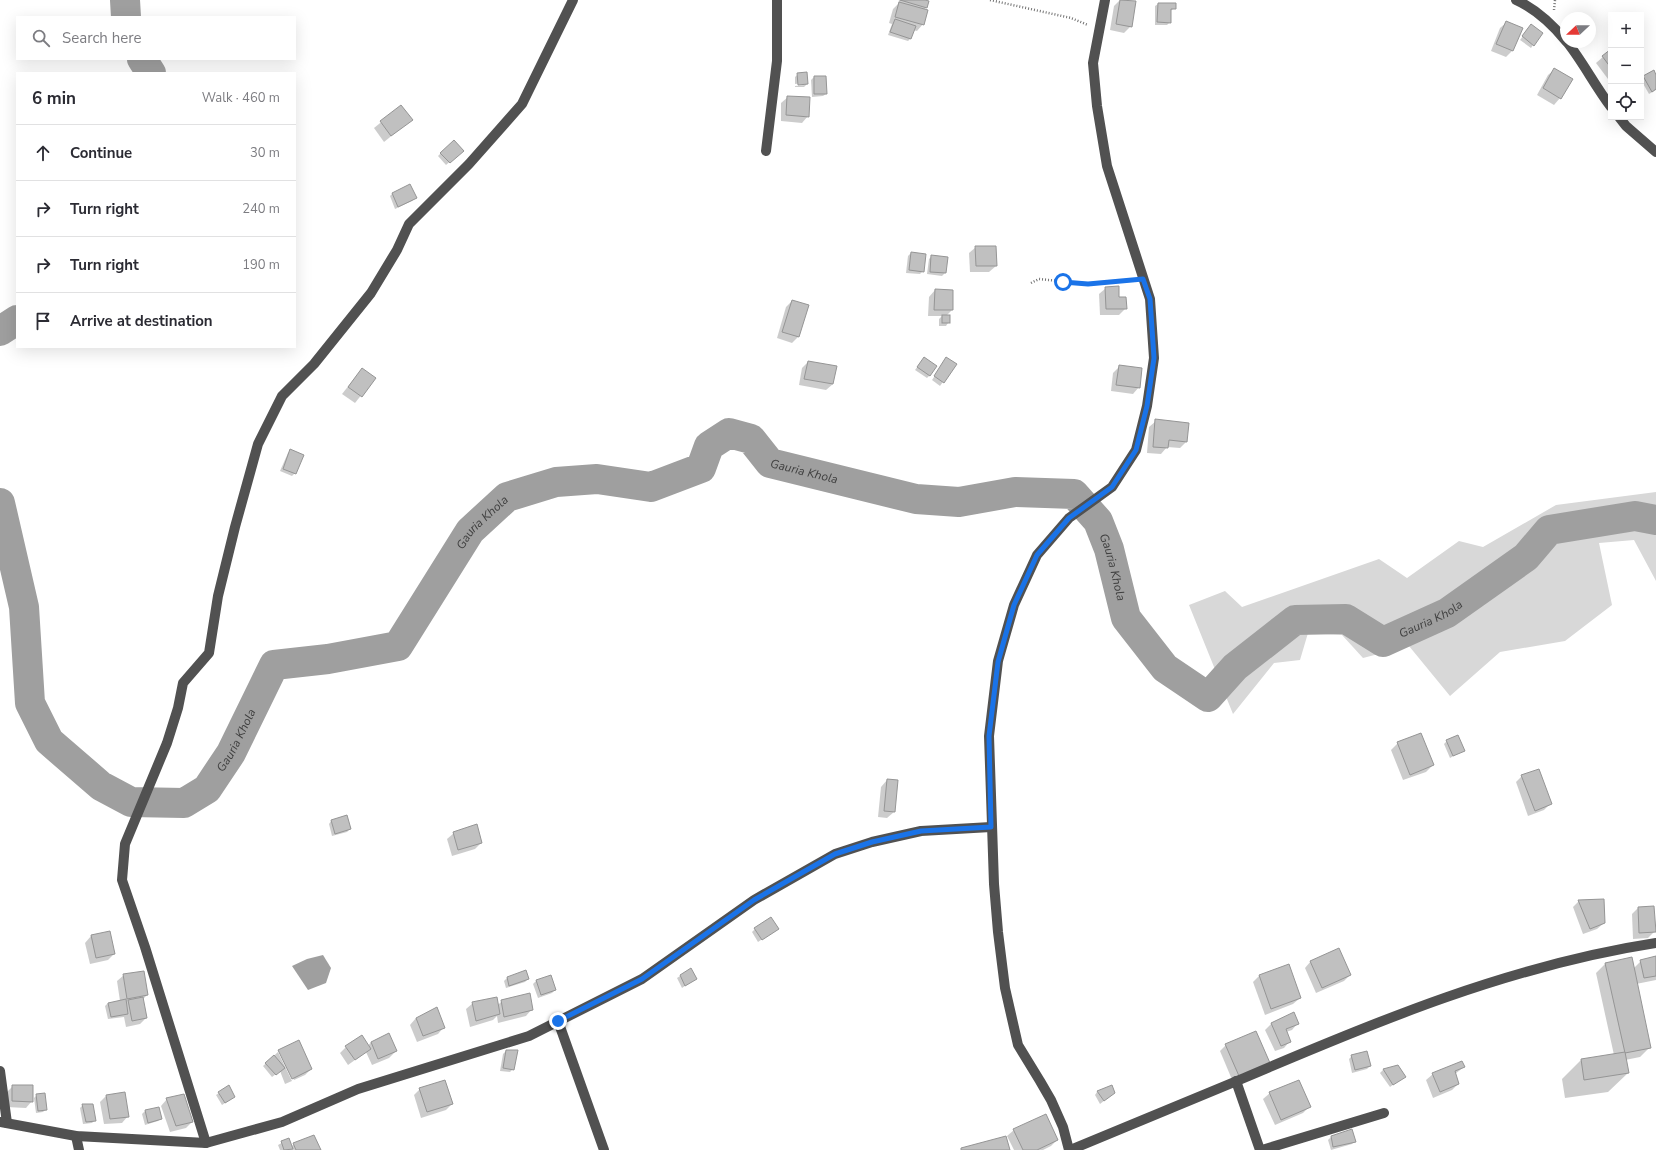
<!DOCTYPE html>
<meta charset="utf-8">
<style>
body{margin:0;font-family:"Nunito Sans",sans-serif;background:#f2f2f3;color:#2b2b33}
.controls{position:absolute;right:12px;top:12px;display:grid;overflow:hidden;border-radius:0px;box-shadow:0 4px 16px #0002}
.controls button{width:36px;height:36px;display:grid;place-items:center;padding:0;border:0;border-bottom:1px solid #e1e1e2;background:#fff;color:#2b2b33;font:20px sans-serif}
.compass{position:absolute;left:1560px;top:12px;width:36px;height:36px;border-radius:50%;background:#fff;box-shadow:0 4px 16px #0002;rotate:248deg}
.stop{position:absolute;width:12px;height:12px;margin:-9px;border:3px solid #1a73e8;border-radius:50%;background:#fff}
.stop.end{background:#1a73e8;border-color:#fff;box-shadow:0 1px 4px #0008}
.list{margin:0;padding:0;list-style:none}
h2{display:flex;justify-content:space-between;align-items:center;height:52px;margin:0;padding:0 16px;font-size:17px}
h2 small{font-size:13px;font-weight:400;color:#7c7c81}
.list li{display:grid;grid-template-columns:26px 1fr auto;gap:12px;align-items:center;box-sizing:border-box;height:56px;padding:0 16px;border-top:1px solid #e1e1e2}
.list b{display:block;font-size:15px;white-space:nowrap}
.list em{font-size:13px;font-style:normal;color:#7c7c81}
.icon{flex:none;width:22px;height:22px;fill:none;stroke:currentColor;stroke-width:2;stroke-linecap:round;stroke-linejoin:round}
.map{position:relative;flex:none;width:1656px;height:1150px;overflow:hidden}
.search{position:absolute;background:#fff;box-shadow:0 4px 16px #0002;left:16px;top:16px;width:280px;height:44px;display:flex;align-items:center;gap:10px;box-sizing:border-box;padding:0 14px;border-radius:0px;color:#7c7c81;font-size:15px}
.panel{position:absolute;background:#fff;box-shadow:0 4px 16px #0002;left:16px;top:72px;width:280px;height:276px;border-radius:0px}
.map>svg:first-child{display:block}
</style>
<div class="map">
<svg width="1656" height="1150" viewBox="0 0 1656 1150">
<rect width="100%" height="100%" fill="#fff"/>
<path fill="#d8d8d8" d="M1656,492V581L1634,540L1599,543L1612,605L1565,641L1500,652L1450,696L1409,646L1363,658L1342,635L1308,633L1300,660L1274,663L1233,714L1189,605L1225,591L1242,607L1379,559L1407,578L1459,541L1483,547L1556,505Z"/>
<path fill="#9f9f9f" d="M323,955L331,968L326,983L308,990L292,966L307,959Z"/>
<g fill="#0003">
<path d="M899,0H921L926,8L924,10L923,24L917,31L913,30L911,38L908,41L888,35L892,24L889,23L893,9L898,4Z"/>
<path d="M1120,0L1135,2L1131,26L1124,33L1110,30L1114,6Z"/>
<path d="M1158,4H1175V8L1170,11V22L1167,25H1155V6Z"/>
<path d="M1507,22L1522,28L1512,51L1506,57L1491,51L1500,28Z"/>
<path d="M1529,28L1533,45L1531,48L1520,40Z"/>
<path d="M1611,50V76L1608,79L1596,63Z"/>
<path d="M1555,69L1560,98L1554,105L1537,95L1548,75Z"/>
<path d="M798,74L807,84L804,87H795V86L805,85V83L795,84V77Z"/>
<path d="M814,77L826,94L823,96L812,97L811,80Z"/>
<path d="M1644,77H1656V90L1649,94L1641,80Z"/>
<path d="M788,97L808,116L802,123L781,121V103Z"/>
<path d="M401,106L411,120L384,142L374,128Z"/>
<path d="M441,153L459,154L446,165L438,156Z"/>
<path d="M393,193L415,198L412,201L395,209L390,196Z"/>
<path d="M976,247L996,266L989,272H970L969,253Z"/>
<path d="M911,253L923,271L920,274L906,273L908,256Z"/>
<path d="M932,256L945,273L942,276L927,274L929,259Z"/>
<path d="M1106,288L1118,298L1126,308L1119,315H1100L1099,294Z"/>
<path d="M935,290L952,291V310L946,316L948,323L946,326H939V319L942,316H928L929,297Z"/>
<path d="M792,301L808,306L798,337L792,343L777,338L786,307Z"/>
<path d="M924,358L930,375L927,378L915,370Z"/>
<path d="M808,362L833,384L826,390L799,385L802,368Z"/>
<path d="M944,362L955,365L940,386L932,380Z"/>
<path d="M1119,367L1139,387L1133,394L1111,391L1113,373Z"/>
<path d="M362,369L375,378L355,403L342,394Z"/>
<path d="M1156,421L1186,442L1180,448L1167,447L1161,454L1147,453L1149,427Z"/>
<path d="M291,451L295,473L292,476L280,471L288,453Z"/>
<path d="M1447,741L1464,750L1450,758L1444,744Z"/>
<path d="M1398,743L1433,765L1426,772L1403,780L1391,750Z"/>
<path d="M1522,776L1550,804L1544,810L1528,816L1516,782Z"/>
<path d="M887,780L894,812L887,818L878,817L881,787Z"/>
<path d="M331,821L350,829L347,832L332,836L329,824Z"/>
<path d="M454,833L481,843L475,849L452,856L447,839Z"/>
<path d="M1579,901L1604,923L1597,929L1583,934L1573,907Z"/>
<path d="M1653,907L1655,931L1648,938L1633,939L1632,914L1638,908Z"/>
<path d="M755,929L775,931L758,942L752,932Z"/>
<path d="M109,932L114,954L108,960L90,964L85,943L91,936Z"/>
<path d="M1656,957V980L1636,984L1650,1047L1640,1057L1625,1060L1628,1073L1608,1092L1565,1098L1562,1079L1581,1060L1614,1055L1596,973L1606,963L1633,969L1641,961Z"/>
<path d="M1311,961L1350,975L1344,981L1316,993L1305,968Z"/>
<path d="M525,972L528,979L525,982L506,988L504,981L507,978Z"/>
<path d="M124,975L147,995L142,1000L146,1018L140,1024L126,1027L124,1017L108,1019L105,1006L108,1003L120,1001L117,981Z"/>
<path d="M680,976L695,979L682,988L677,978Z"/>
<path d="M1259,976L1300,998L1293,1004L1265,1015L1253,982Z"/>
<path d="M550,977L555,990L552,993L538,998L533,984L536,981Z"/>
<path d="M502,1001L532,1009L526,1016L498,1023L497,1016L493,1020L470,1027L466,1009L473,1003L497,1006Z"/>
<path d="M416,1018L444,1027L438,1034L417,1042L410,1025Z"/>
<path d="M1272,1023H1298L1292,1030L1286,1032L1290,1041L1284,1048L1275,1051L1265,1030Z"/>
<path d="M371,1042L396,1051L389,1058L372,1065L366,1052L348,1065L340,1053L346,1047L368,1046Z"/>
<path d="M1226,1045L1268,1063L1233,1082L1220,1051Z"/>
<path d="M279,1051L311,1069L305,1075L294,1080L280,1052H278L292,1081L285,1084L280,1071L272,1077L263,1066Z"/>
<path d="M506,1051L513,1069L510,1072L500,1071L503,1054Z"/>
<path d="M1352,1056L1370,1066L1367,1069L1352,1073L1349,1059Z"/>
<path d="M1398,1066L1401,1079L1390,1087L1380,1073L1383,1070Z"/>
<path d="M1464,1067L1455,1074L1458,1084L1452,1090L1433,1098L1426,1080L1433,1074Z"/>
<path d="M13,1086L32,1101L26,1108L6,1107V1093Z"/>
<path d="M1112,1087L1114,1093L1100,1104L1095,1095L1097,1092Z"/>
<path d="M420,1089L452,1104L446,1110L421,1118L414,1095Z"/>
<path d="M219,1093L231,1099L222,1105L216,1095Z"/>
<path d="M1270,1093L1309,1107L1303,1113L1275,1125L1263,1099Z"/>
<path d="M37,1095L46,1109L43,1112L36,1113L34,1098Z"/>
<path d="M106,1096L128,1116L122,1123L104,1124L100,1102Z"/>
<path d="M167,1099L192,1122L186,1128L170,1132L161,1106Z"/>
<path d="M83,1105L95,1120L92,1123L83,1124L80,1108Z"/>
<path d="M158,1108L161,1118L158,1121L145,1125L142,1114L145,1111Z"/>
<path d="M1014,1130L1057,1140L1051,1146L1043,1150H1014L1007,1136Z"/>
<path d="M1352,1131L1355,1141L1352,1144L1331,1150L1328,1140L1331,1137Z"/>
<path d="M314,1136L319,1150H280L278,1145L289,1139L291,1146Z"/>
</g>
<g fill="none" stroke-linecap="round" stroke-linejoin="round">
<g stroke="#9f9f9f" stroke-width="30">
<path d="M125,0L126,17"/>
<path d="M142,59L151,73"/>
<path d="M0,331L17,320"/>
<path id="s1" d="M0,503L24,607L30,703L49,741L101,786L131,802L184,803L207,789L231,753L274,665L328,659L398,646L470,531L507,497L556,482L597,479L651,487L701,468L709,446L729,433L751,439L770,463L916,499L959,502L1015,492L1074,494L1098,521L1109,549L1126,618L1165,668L1208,697L1235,667L1295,620L1346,619L1383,642L1447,613L1526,557L1549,530L1635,516L1656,520"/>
</g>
</g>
<g fill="#c0c0c0" stroke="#959595">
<path d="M900,0H925L929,1L927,8Z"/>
<path d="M1120,0L1136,1L1132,27L1116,24Z"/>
<path d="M899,2L928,10L924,25L895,17Z"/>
<path d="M1158,3H1176V9H1171V23L1157,22Z"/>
<path d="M895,19L916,26L911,39L890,32Z"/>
<path d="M1506,21L1523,28L1513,51L1496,44Z"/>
<path d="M1531,24L1543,33L1534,46L1522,36Z"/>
<path d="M1611,49V68L1602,56Z"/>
<path d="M1554,68L1573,79L1561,99L1543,88Z"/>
<path d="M1654,70L1656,75V89L1652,92L1643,76Z"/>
<path d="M807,72L808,84L798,85L797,73Z"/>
<path d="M814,76H826L827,94H814Z"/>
<path d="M787,96L810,97L809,117L786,115Z"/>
<path d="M401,105L413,120L391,136L380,121Z"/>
<path d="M454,140L464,151L450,163L440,153Z"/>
<path d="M410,184L417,198L398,207L392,193Z"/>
<path d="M975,246H996L997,266H976Z"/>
<path d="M911,252L926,254L924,272L909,270Z"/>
<path d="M931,255L948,257L946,273L930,272Z"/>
<path d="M1119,286V297H1126L1127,309H1106L1105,287Z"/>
<path d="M935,289L953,290V310H934Z"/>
<path d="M792,300L809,305L799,337L782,332Z"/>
<rect x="942" y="315" width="8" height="8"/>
<path d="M924,357L937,366L930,376L917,367Z"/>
<path d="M946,357L957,364L944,383L934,376Z"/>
<path d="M808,361L837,366L833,384L804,379Z"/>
<path d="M1119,365L1142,368L1140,388L1116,385Z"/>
<path d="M362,368L376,378L362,397L348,387Z"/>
<path d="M1155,419L1189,423L1187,442L1169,440L1168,448L1153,447Z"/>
<path d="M290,449L304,455L296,474L283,469Z"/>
<path d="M1421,733L1434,765L1410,775L1397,742Z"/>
<path d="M1458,735L1465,751L1453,756L1446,740Z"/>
<path d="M1539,769L1552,804L1535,811L1521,775Z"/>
<path d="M887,779L898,780L895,812L884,811Z"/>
<path d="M347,815L351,829L335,834L331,820Z"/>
<path d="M477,824L482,843L458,850L453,832Z"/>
<path d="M1604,899L1605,923L1590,929L1578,900Z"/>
<path d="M1654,906L1656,932L1639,933L1638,907Z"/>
<path d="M771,917L779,929L762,940L754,928Z"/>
<path d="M110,931L115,954L96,958L91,935Z"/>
<path d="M1339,948L1351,975L1322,988L1310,961Z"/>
<path d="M1656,956V976L1644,978L1640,960Z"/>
<path d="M1632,957L1651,1048L1625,1053L1605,963Z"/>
<path d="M1289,964L1301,998L1271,1009L1259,975Z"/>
<path d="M691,968L697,979L685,986L680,975Z"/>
<path d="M526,970L529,979L509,986L507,977Z"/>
<path d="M144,971L148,995L127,999L123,974Z"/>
<path d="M551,975L556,990L541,995L536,980Z"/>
<path d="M530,993L533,1010L504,1017L501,1000Z"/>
<path d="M143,997L147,1018L132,1021L128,1000Z"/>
<path d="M497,997L500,1014L476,1021L472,1002Z"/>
<path d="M126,999L128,1014L111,1017L108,1003Z"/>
<path d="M437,1007L445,1028L423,1036L416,1018Z"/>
<path d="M1294,1012L1299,1024L1286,1029L1291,1042L1281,1046L1271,1023Z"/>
<path d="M1256,1031L1270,1063L1239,1076L1225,1044Z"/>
<path d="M389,1033L397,1051L378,1059L371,1042Z"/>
<path d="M362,1035L371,1049L355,1060L345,1046Z"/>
<path d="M299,1040L312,1069L292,1079L278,1050Z"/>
<path d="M506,1050H518L514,1070L503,1068Z"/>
<path d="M1367,1051L1371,1066L1355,1070L1351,1055Z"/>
<path d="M1625,1052L1629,1073L1584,1080L1581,1059Z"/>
<path d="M274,1055L285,1068L276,1075L265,1063Z"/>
<path d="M1462,1061L1465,1067L1455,1071L1459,1084L1440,1092L1432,1073Z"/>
<path d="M1398,1065L1406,1077L1393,1085L1383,1069Z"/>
<path d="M445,1080L453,1104L427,1112L419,1088Z"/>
<path d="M1299,1080L1311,1107L1281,1120L1269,1092Z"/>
<path d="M12,1085H33V1102L12,1101Z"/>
<path d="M229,1085L235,1097L225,1103L218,1092Z"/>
<path d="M1112,1085L1115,1093L1104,1101L1097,1091Z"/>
<path d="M125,1092L129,1117L110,1119L106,1095Z"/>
<path d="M45,1093L47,1110L38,1111L36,1094Z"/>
<path d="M184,1094L193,1122L176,1126L166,1098Z"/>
<path d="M82,1104H93L96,1121L86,1122Z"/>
<path d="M159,1107L162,1119L148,1123L145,1110Z"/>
<path d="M1046,1114L1058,1140L1037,1150H1023L1013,1129Z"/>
<path d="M1352,1129L1356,1142L1333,1147L1331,1136Z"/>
<path d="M314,1135L321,1150H296L293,1143Z"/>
<path d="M1006,1136L1010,1150H961V1148Z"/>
<path d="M289,1138L293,1149L284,1150L281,1141Z"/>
</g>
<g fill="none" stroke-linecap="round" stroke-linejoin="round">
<g stroke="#737373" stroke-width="2.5" stroke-dasharray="1 2" stroke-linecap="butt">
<path d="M990,0L1071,18L1088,25"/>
<path d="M1554,10L1555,0"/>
<path d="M1031,283L1039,279L1088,284L1131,280"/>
</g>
<g stroke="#515151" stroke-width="10">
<path d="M1516,0C1536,9 1552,24 1566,41"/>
<path d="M1567,42C1583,62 1595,86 1611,107"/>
<path d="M1619,117L1626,126L1656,152"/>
<path d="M766,151L777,61V0"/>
<path d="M558,1021L604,1150"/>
<path d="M0,1071L7,1123"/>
<path d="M1236,1081L1260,1150"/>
<path d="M0,1122L76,1136L206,1143L282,1122L358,1089L529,1036L642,979L754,900L835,854L872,842L921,831L991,827"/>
<path d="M76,1136L79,1150"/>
<path d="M206,1143L145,947L122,880L125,844L167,743L178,708L183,683L209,653L218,596L235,527L258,444L282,396L314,364L371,293L397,250L409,224L469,164L522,104L573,0"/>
<path d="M1069,1150L1063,1127L1051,1100L1040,1081L1018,1045L1005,988L998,932L994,884L989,736L998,661L1014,605L1037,555L1069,518L1112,487L1136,450L1147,406L1154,358L1150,299L1107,166L1097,106L1093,63L1105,0"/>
<path d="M1070,1150C1128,1126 1186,1102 1244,1078C1377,1021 1512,965 1656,943"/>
<path d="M1262,1150L1384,1113"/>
</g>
</g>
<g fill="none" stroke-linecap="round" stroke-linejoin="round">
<path stroke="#1a73e8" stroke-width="5" d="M558,1021L642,979L754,900L835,854L872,842L921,831L991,827L989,736L998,662L1014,605L1037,555L1069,518L1112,487L1136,450L1147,406L1154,358L1150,299L1143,279L1088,284L1063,282"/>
</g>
<g text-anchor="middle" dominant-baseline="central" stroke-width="3.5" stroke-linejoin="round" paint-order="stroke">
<g font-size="12" font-style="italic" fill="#404040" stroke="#fff">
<text stroke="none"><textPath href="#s1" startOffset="1217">Gauria Khola</textPath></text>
<text stroke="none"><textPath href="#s1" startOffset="845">Gauria Khola</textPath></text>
<text stroke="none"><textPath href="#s1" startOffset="1576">Gauria Khola</textPath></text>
<text stroke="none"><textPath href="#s1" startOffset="2008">Gauria Khola</textPath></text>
<text stroke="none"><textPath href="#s1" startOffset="485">Gauria Khola</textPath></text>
</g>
</g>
</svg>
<div class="controls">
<button>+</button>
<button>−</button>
<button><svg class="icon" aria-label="locate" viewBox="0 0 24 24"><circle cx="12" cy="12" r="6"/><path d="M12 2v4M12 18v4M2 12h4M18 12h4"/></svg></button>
</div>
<svg class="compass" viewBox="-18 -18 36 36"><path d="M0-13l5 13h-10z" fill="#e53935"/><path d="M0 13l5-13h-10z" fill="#7c7c81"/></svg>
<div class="stop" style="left:1063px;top:282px"></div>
<div class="stop end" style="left:558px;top:1021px"></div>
<div class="search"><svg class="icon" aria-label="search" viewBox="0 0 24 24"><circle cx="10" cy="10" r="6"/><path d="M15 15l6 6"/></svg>Search here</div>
<section class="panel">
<h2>6 min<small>Walk · 460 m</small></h2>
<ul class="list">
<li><svg class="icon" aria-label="ahead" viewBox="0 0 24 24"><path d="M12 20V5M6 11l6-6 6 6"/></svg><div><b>Continue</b></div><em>30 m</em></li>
<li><svg class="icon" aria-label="right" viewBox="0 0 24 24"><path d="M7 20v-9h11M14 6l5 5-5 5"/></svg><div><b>Turn right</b></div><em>240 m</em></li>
<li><svg class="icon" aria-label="right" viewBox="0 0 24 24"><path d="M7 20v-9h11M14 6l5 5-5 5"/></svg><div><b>Turn right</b></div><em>190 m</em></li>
<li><svg class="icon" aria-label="arrive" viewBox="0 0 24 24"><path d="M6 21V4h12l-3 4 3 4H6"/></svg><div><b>Arrive at destination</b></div></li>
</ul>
</section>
</div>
